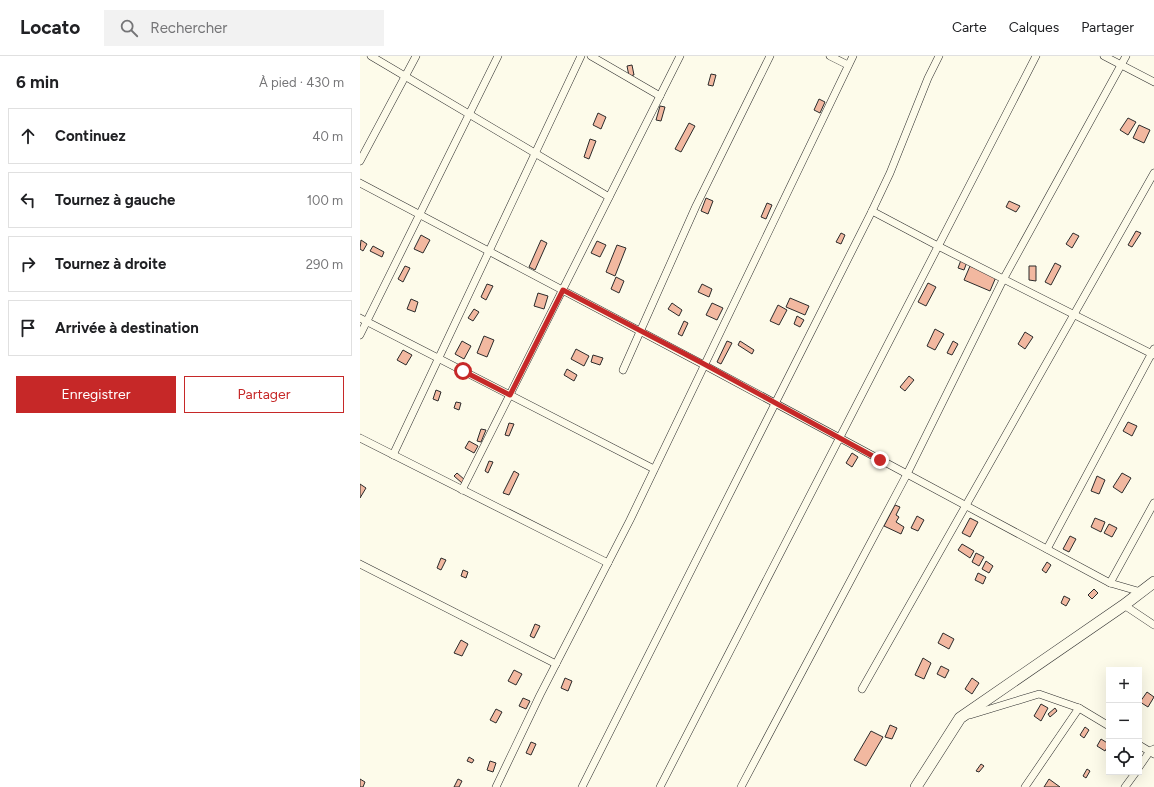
<!DOCTYPE html>
<html lang="fr">
<meta charset="utf-8">
<style>
body{margin:0;font-family:Figtree,sans-serif;background:#f2f2f2;color:#202124}
.controls{position:absolute;right:12px;bottom:12px;display:grid;overflow:hidden;border-radius:0px;box-shadow:0 4px 16px #0002}
.controls button{width:36px;height:36px;display:grid;place-items:center;padding:0;border:0;border-bottom:1px solid #e0e0e0;background:#fff;color:#202124;font:20px sans-serif}
.stop{position:absolute;width:12px;height:12px;margin:-9px;border:3px solid #c62828;border-radius:50%;background:#fff}
.stop.end{background:#c62828;border-color:#fff;box-shadow:0 1px 4px #0008}
.list{margin:0;padding:0;list-style:none}
h2{display:flex;justify-content:space-between;align-items:center;height:52px;margin:0;padding:0 16px;font-size:17px}
h2 small{font-size:13px;font-weight:400;color:#757577}
.list li{display:grid;grid-template-columns:26px 1fr auto;gap:12px;align-items:center;box-sizing:border-box;height:56px;margin:0 8px 8px;padding:0 8px;border:1px solid #e0e0e0;border-radius:0px}
.list b{display:block;font-size:15px;white-space:nowrap}
.list em{font-size:13px;font-style:normal;color:#757577}
.actions{display:flex;gap:8px;padding:12px 16px}
.actions a{flex:1;padding:9px 0;border:1px solid #c62828;border-radius:0px;text-align:center;font-size:14px;color:#c62828}
.actions .main{background:#c62828;color:#fff}
.icon{flex:none;width:22px;height:22px;fill:none;stroke:currentColor;stroke-width:2;stroke-linecap:round;stroke-linejoin:round}
.map{position:relative;flex:none;width:794px;height:731px;overflow:hidden}
header{display:flex;align-items:center;gap:24px;box-sizing:border-box;height:56px;padding:0 20px;background:#fff;border-bottom:1px solid #e0e0e0}
header strong{font-size:19px}
nav{display:flex;gap:22px;margin-inline-start:auto;font-size:14px}
.search{width:280px;height:36px;background:#f2f2f2;display:flex;align-items:center;gap:10px;box-sizing:border-box;padding:0 14px;border-radius:0px;color:#757577;font-size:15px}
main{display:flex}
aside{flex:1;background:#fff}
.map>svg:first-child{display:block}
</style>
<header>
<strong>Locato</strong>
<div class="search"><svg class="icon" aria-label="search" viewBox="0 0 24 24"><circle cx="10" cy="10" r="6"/><path d="M15 15l6 6"/></svg>Rechercher</div>
<nav><a>Carte</a><a>Calques</a><a>Partager</a></nav>
</header>
<main>
<aside>
<h2>6 min<small>À pied · 430 m</small></h2>
<ul class="list">
<li><svg class="icon" aria-label="ahead" viewBox="0 0 24 24"><path d="M12 20V5M6 11l6-6 6 6"/></svg><div><b>Continuez</b></div><em>40 m</em></li>
<li><svg class="icon" aria-label="left" viewBox="0 0 24 24"><path d="M17 20v-9H6M10 6l-5 5 5 5"/></svg><div><b>Tournez à gauche</b></div><em>100 m</em></li>
<li><svg class="icon" aria-label="right" viewBox="0 0 24 24"><path d="M7 20v-9h11M14 6l5 5-5 5"/></svg><div><b>Tournez à droite</b></div><em>290 m</em></li>
<li><svg class="icon" aria-label="arrive" viewBox="0 0 24 24"><path d="M6 21V4h12l-3 4 3 4H6"/></svg><div><b>Arrivée à destination</b></div></li>
</ul>
<div class="actions"><a class="main">Enregistrer</a><a>Partager</a></div>
</aside>
<div class="map">
<svg width="794" height="731" viewBox="0 0 794 731">
<rect width="100%" height="100%" fill="#fdfbea"/>
<g fill="#f2b8a0" stroke="#2b2b2b">
<path d="M272,9L274,19L269,20L267,10Z"/>
<path d="M351,18L356,19L353,30L348,29Z"/>
<path d="M459,43L465,46L460,57L454,54Z"/>
<path d="M300,50L305,51L301,65L296,64Z"/>
<path d="M238,57L246,61L241,73L233,69Z"/>
<path d="M768,62L776,66L768,79L760,74Z"/>
<path d="M329,67L335,70L321,96L315,93Z"/>
<path d="M779,69L790,74L784,87L773,82Z"/>
<path d="M230,83L236,85L229,103L224,101Z"/>
<path d="M346,142L353,145L348,158L341,155Z"/>
<path d="M649,145L660,150L656,156L646,151Z"/>
<path d="M407,147L412,149L406,163L401,161Z"/>
<path d="M776,175L781,177L772,191L768,189Z"/>
<path d="M481,177L485,179L481,188L476,186Z"/>
<path d="M713,177L719,180L712,192L706,188Z"/>
<path d="M61,179L70,184L63,197L54,193Z"/>
<path d="M1,184L7,188L3,195L0,193Z"/>
<path d="M181,184L187,187L175,214L169,211Z"/>
<path d="M237,185L246,189L240,201L231,197Z"/>
<path d="M257,189L266,192L255,220L246,216Z"/>
<path d="M13,190L24,196L22,201L10,195Z"/>
<path d="M601,204L607,206L604,214L598,212Z"/>
<path d="M695,207L701,210L691,229L685,226Z"/>
<path d="M45,210L50,212L43,226L38,223Z"/>
<path d="M610,210L636,221L630,235L604,224Z"/>
<path d="M669,210H676V225L669,224Z"/>
<path d="M256,221L264,225L259,237L251,233Z"/>
<path d="M568,227L576,231L566,250L558,246Z"/>
<path d="M127,228L133,230L126,244L121,241Z"/>
<path d="M342,228L352,233L349,241L338,236Z"/>
<path d="M178,237L188,240L184,253L174,250Z"/>
<path d="M430,242L449,250L445,259L426,251Z"/>
<path d="M51,243L58,246L55,256L47,253Z"/>
<path d="M312,247L322,254L319,260L308,253Z"/>
<path d="M352,247L363,252L357,264L346,259Z"/>
<path d="M418,249L427,254L419,269L410,265Z"/>
<path d="M114,253L119,256L113,265L108,262Z"/>
<path d="M437,260L444,264L440,271L434,268Z"/>
<path d="M324,265L328,267L322,280L318,278Z"/>
<path d="M575,273L584,278L575,294L567,290Z"/>
<path d="M665,276L673,281L665,293L658,288Z"/>
<path d="M124,280L134,284L127,301L117,297Z"/>
<path d="M102,285L111,290L104,303L95,298Z"/>
<path d="M367,285L372,287L361,308L357,306Z"/>
<path d="M380,285L394,294L392,298L378,289Z"/>
<path d="M593,285L598,288L592,299L587,297Z"/>
<path d="M216,293L229,300L224,310L211,303Z"/>
<path d="M43,294L52,299L46,309L37,304Z"/>
<path d="M233,299L243,302L240,309L231,306Z"/>
<path d="M207,313L217,319L214,325L204,319Z"/>
<path d="M549,320L554,324L545,335L540,331Z"/>
<path d="M76,334L81,336L78,345L73,343Z"/>
<path d="M96,346L101,347L99,354L94,352Z"/>
<path d="M768,366L777,370L772,380L763,375Z"/>
<path d="M149,367L154,368L149,380L145,379Z"/>
<path d="M121,373L126,374L121,386L117,385Z"/>
<path d="M109,385L118,390L114,397L105,392Z"/>
<path d="M492,397L498,401L492,411L486,407Z"/>
<path d="M129,405L133,406L128,417L125,415Z"/>
<path d="M154,415L159,418L149,439L143,437Z"/>
<path d="M97,417L105,424L102,427L94,420Z"/>
<path d="M762,417L771,422L762,437L753,431Z"/>
<path d="M737,420L745,424L739,438L731,435Z"/>
<path d="M0,428L6,432L0,442Z"/>
<path d="M535,449L540,451L536,459L539,461L536,466L544,471L541,478L524,470Z"/>
<path d="M557,460L564,464L558,475L551,472Z"/>
<path d="M610,462L618,466L610,481L602,477Z"/>
<path d="M735,462L745,466L741,476L731,471Z"/>
<path d="M749,468L757,472L752,481L744,477Z"/>
<path d="M710,480L716,483L709,496L703,493Z"/>
<path d="M602,488L614,495L610,502L598,494Z"/>
<path d="M616,497L624,501L619,510L612,506Z"/>
<path d="M81,502L86,504L81,514L77,512Z"/>
<path d="M626,505L633,510L629,517L622,513Z"/>
<path d="M687,506L691,509L686,517L682,514Z"/>
<path d="M103,514L108,516L106,522L101,520Z"/>
<path d="M618,517L626,521L623,528L615,524Z"/>
<path d="M734,533L738,537L732,543L728,539Z"/>
<path d="M704,540L710,543L706,550L701,547Z"/>
<path d="M175,568L180,570L174,582L170,580Z"/>
<path d="M583,577L594,583L589,593L578,587Z"/>
<path d="M101,584L108,588L102,600L94,597Z"/>
<path d="M563,602L571,607L564,623L555,619Z"/>
<path d="M581,610L589,614L585,622L577,618Z"/>
<path d="M154,614L162,618L156,629L148,625Z"/>
<path d="M205,622L212,625L208,635L201,632Z"/>
<path d="M612,622L619,627L612,638L605,633Z"/>
<path d="M787,636L794,641L788,651L780,646Z"/>
<path d="M163,642L170,645L166,653L159,650Z"/>
<path d="M681,648L688,652L681,665L674,660Z"/>
<path d="M695,652L697,655L690,661L688,658Z"/>
<path d="M136,653L142,656L136,667L130,664Z"/>
<path d="M530,669L537,672L532,683L525,681Z"/>
<path d="M725,671L729,674L724,682L720,679Z"/>
<path d="M511,675L523,681L506,710L494,704Z"/>
<path d="M741,683L749,688L745,695L737,690Z"/>
<path d="M171,686L176,688L171,699L166,697Z"/>
<path d="M109,701L114,704L112,707L107,705Z"/>
<path d="M130,705L136,707L133,716L127,714Z"/>
<path d="M621,708L624,710L619,716L616,715Z"/>
<path d="M727,713L730,715L726,722L723,720Z"/>
<path d="M0,723L5,726L3,731H0Z"/>
<path d="M98,723L102,725L99,731H94Z"/>
<path d="M689,723L700,731H684Z"/>
</g>
<g fill="none" stroke-linecap="round" stroke-linejoin="round">
<defs>
<g id="street">
<path d="M11,0L249,141"/>
<path d="M231,0L300,40"/>
<path d="M470,0L488,9"/>
<path d="M744,0L794,26"/>
<path d="M0,105L56,0"/>
<path d="M0,127L344,309L750,527L781,536"/>
<path d="M512,155L578,190L794,299"/>
<path d="M0,262L294,413"/>
<path d="M0,279L138,0"/>
<path d="M263,314L336,150L410,0"/>
<path d="M0,382L248,507"/>
<path d="M33,399L221,0"/>
<path d="M102,434L320,0"/>
<path d="M687,493L794,293"/>
<path d="M0,508L196,608"/>
<path d="M750,527L794,447"/>
<path d="M764,549L794,569"/>
<path d="M502,633L794,117"/>
<path d="M610,659L679,638L719,652L749,670"/>
<path d="M779,689L794,698"/>
<path d="M779,711L790,695L794,693"/>
<path d="M136,731L180,639L270,464L493,0"/>
<path d="M222,731L512,155L530,117L568,22L579,0"/>
<path d="M300,731L676,0"/>
<path d="M381,731L547,418L644,222L766,0"/>
<path d="M665,731L719,652"/>
<path d="M765,731L776,716"/>
</g>
<path id="secondary" d="M556,731L600,662L764,549L794,526"/>
</defs>
<use href="#street" stroke="#2b2b2b" stroke-width="8"/>
<use href="#secondary" stroke="#2b2b2b" stroke-width="12"/>
<use href="#street" stroke="#fdfbea" stroke-width="7"/>
<use href="#secondary" stroke="#fdfbea" stroke-width="11"/>
</g>
<g fill="none" stroke-linecap="round" stroke-linejoin="round">
<path stroke="#c62828" stroke-width="5" d="M103,315L150,339L203,234L344,308L520,404"/>
</g>
</svg>
<div class="controls">
<button>+</button>
<button>−</button>
<button><svg class="icon" aria-label="locate" viewBox="0 0 24 24"><circle cx="12" cy="12" r="6"/><path d="M12 2v4M12 18v4M2 12h4M18 12h4"/></svg></button>
</div>
<div class="stop" style="left:103px;top:315px"></div>
<div class="stop end" style="left:520px;top:404px"></div>
</div>
</main>
